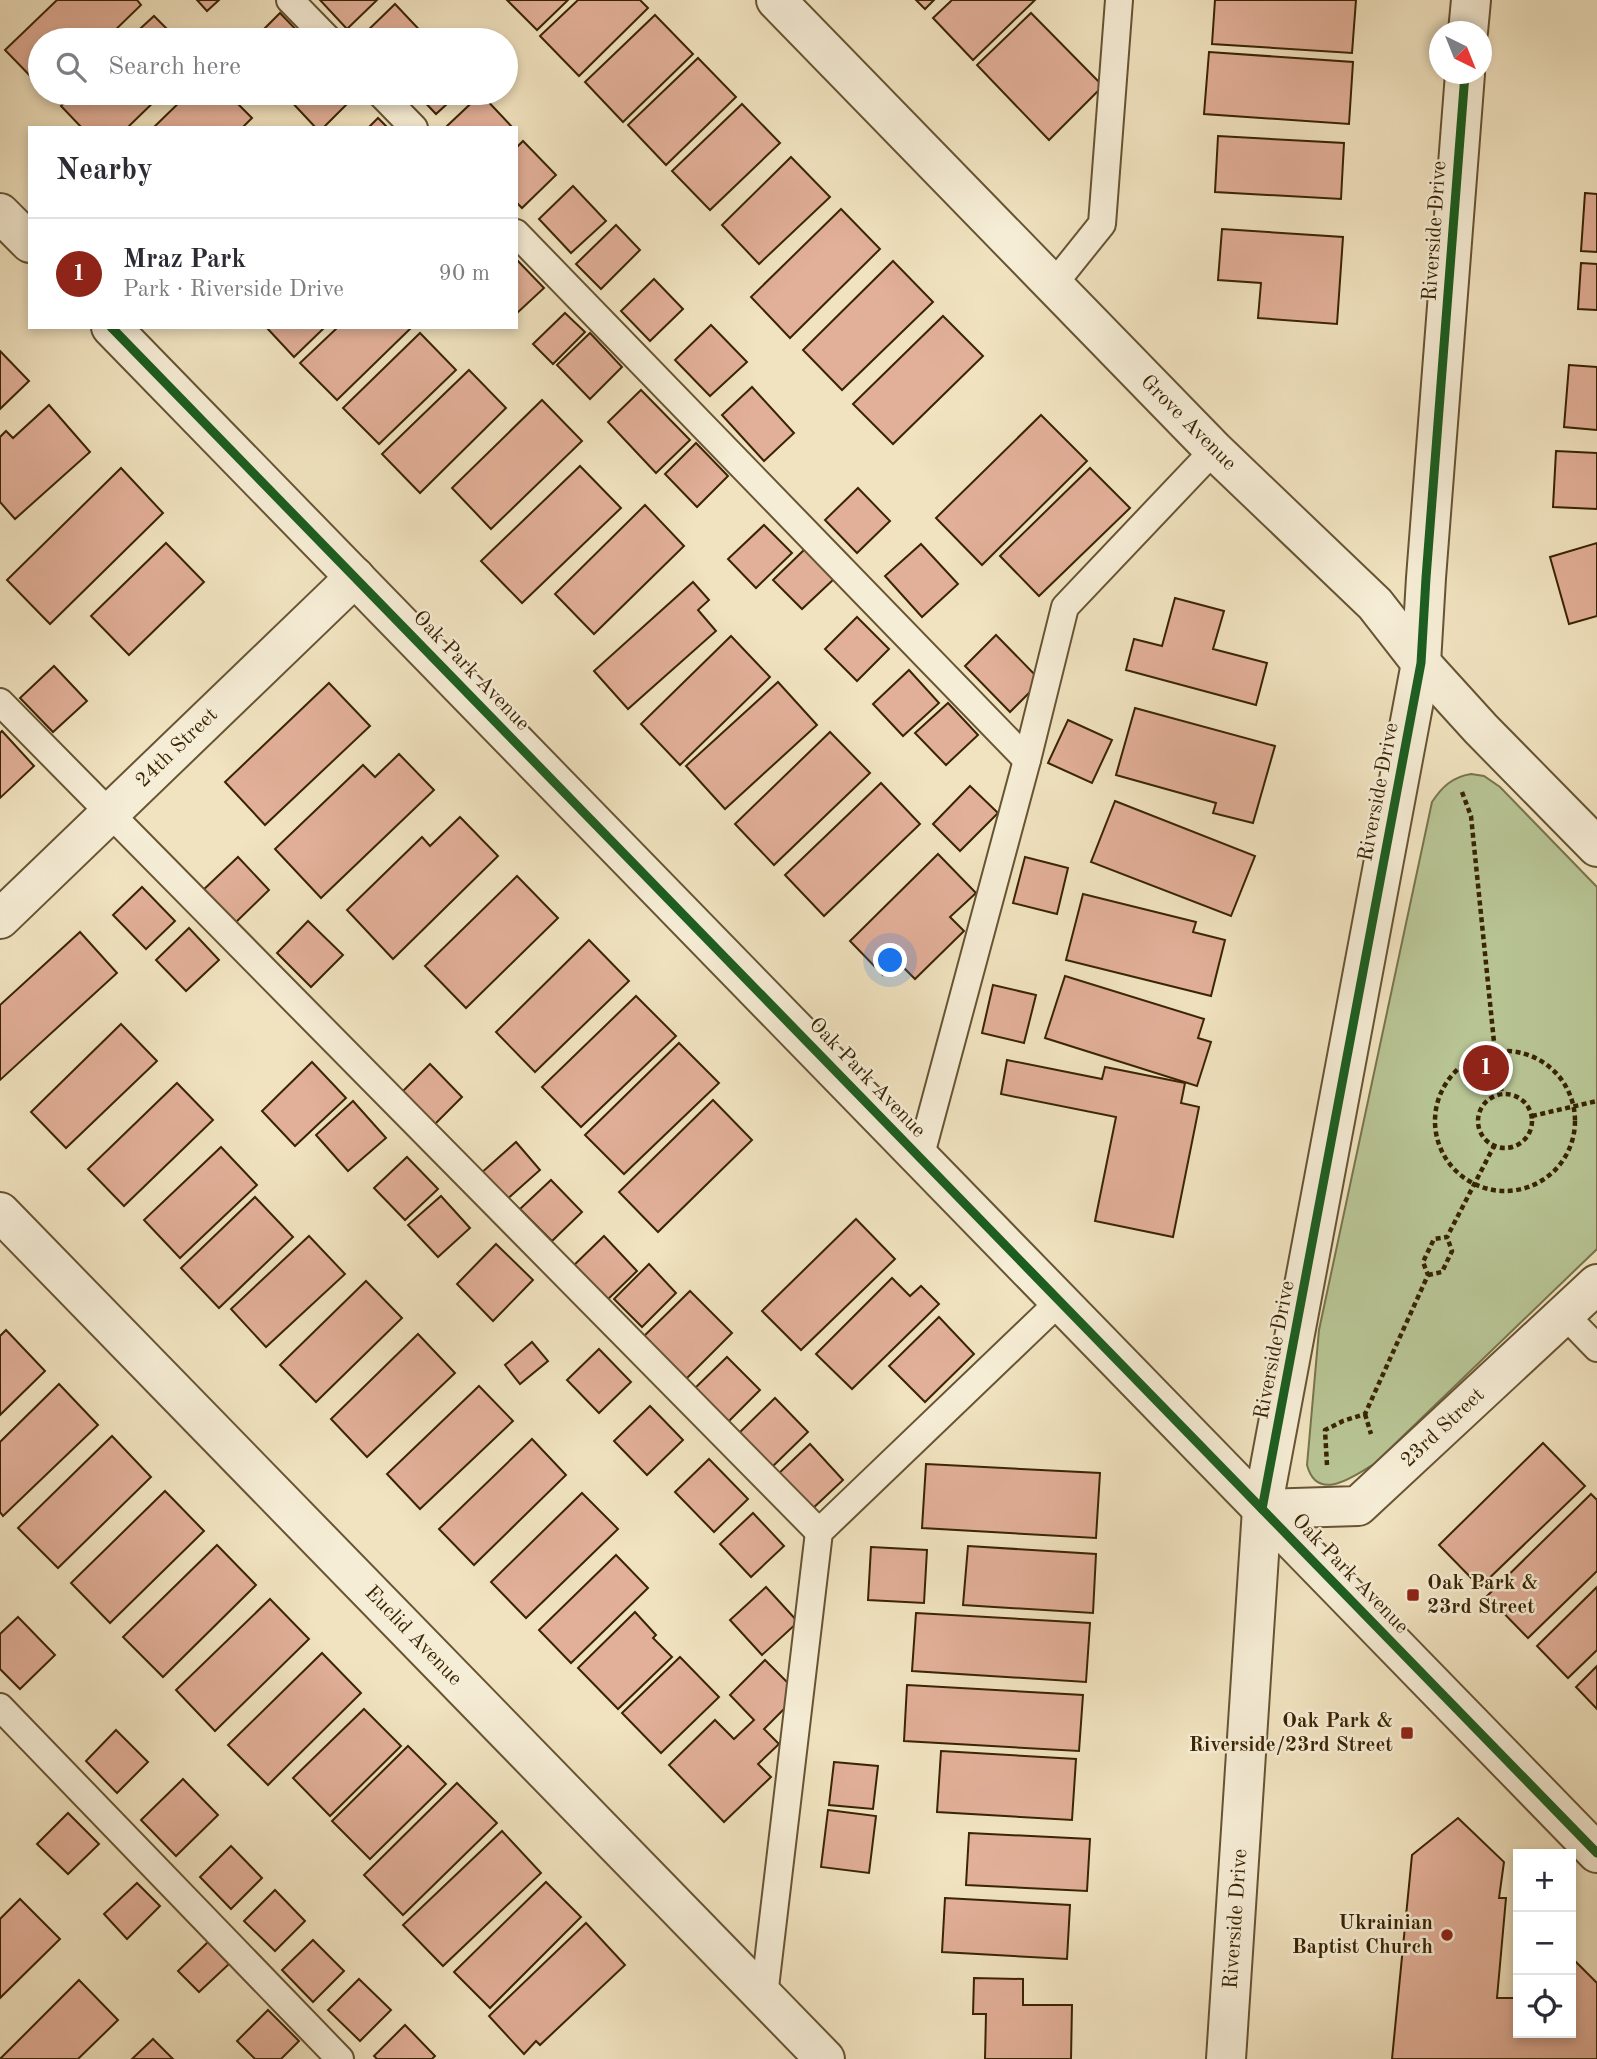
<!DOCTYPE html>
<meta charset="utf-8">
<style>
body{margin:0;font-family:"Old Standard TT",serif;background:#f2f2f3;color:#2b2b33}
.controls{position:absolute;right:21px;bottom:21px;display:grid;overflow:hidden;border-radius:0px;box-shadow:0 4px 10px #0003}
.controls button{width:63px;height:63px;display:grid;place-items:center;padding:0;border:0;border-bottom:2px solid #e1e1e2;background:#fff;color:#2b2b33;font:35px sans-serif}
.compass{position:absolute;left:1429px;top:21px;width:63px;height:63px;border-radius:50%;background:#fff;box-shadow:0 4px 10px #0003;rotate:137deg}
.you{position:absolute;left:891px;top:961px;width:24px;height:24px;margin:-18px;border:5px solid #fff;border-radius:50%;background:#1a73e8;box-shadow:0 0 0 10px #1a73e833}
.badge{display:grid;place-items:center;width:46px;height:46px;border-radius:50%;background:#8f2418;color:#fff;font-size:23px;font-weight:700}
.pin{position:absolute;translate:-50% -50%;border:4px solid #fff;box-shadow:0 2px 7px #0006}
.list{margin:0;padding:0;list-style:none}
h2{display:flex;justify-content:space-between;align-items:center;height:91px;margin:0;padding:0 28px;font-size:30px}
h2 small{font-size:23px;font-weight:400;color:#7c7c81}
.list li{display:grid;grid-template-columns:46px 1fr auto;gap:21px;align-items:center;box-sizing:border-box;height:112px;padding:0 28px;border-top:2px solid #e1e1e2}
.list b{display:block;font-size:26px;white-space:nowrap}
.list p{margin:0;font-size:23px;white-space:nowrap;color:#7c7c81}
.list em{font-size:23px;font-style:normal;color:#7c7c81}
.icon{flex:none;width:38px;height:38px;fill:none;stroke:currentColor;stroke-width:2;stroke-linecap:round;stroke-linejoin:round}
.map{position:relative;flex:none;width:1597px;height:2059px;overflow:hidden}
.search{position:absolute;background:#fff;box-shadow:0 4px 10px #0003;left:28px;top:28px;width:490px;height:77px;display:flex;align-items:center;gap:18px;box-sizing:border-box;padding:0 24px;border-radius:38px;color:#7c7c81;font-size:26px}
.panel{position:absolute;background:#fff;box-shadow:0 4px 10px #0003;left:28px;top:126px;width:490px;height:203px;border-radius:0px}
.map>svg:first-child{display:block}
</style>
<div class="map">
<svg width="1597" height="2059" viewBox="0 0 1597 2059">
<rect width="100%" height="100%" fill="#f1e3c0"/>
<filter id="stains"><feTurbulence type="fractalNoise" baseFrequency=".00286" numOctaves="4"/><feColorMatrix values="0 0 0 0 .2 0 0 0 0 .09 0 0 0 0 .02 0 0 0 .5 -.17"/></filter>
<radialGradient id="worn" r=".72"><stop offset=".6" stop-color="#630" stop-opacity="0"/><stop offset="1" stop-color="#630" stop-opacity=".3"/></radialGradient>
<path fill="#b8c494" stroke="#78744c" stroke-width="2" d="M1471,774L1484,776L1500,787L1597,887V1249L1374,1464C1353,1477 1317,1503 1307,1465L1319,1330L1432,802C1442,787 1452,777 1471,774Z"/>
<g fill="#e2af98" stroke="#392403" stroke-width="2">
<path d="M57,0H137L141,5L105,40H40V86L5,50Z"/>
<path d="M197,0H219L207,11Z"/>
<path d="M320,0H377L347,29Z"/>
<path d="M507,0H568L537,30Z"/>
<path d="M578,0H640L648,8L579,76L540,36Z"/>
<path d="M916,0H934L925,9Z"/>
<path d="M952,0H1035L973,60L933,18Z"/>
<path d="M1215,0H1356L1352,53L1212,44Z"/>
<path d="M395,4L428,39L427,40H364L361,37Z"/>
<path d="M280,13L306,40H253Z"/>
<path d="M1031,13L1103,86L1049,140L977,65Z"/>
<path d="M655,15L693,54L623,122L585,82Z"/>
<path d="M154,16L178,40H128Z"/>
<path d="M1209,52L1353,62L1349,124L1204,114Z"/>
<path d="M698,58L736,97L666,165L628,125Z"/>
<path d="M74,93H163L127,128H82L61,106Z"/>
<path d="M189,93H227L252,118L242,128H153Z"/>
<path d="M291,93H348L353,98L323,128H316L287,97Z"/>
<path d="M416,93H459L436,114Z"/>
<path d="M481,94L513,128H448L447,126Z"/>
<path d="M742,104L780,143L710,210L672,171Z"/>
<path d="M378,118L388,128H368Z"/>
<path d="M1218,136L1344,143L1341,199L1215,192Z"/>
<path d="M523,141L556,175L522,208L516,202V148Z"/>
<path d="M791,157L830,197L759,264L722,225Z"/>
<path d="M573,186L606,221L571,253L539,219Z"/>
<path d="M1585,193L1597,194V252L1581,251Z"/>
<path d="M841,209L880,249L790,338L751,297Z"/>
<path d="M616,225L640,250L601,289L576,264Z"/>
<path d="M1222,229L1343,237L1337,324L1258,318L1261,283L1218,280Z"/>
<path d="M516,259L544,288L516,314Z"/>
<path d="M893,261L933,302L842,390L803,350Z"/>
<path d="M1581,263L1597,264V310L1578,309Z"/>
<path d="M654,279L683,309L650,341L621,311Z"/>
<path d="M565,313L585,332L553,364L533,344Z"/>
<path d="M943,316L983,356L893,444L853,404Z"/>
<path d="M711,325L747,362L710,396L675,360Z"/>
<path d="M266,327H325L294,357Z"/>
<path d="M338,327H412L337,400L300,363Z"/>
<path d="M420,333L456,370L379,444L343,408Z"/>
<path d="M590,333L622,367L590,399L557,365Z"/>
<path d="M0,351L29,381L0,409Z"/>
<path d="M1569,365L1597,367V430L1564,427Z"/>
<path d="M469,370L506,408L420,493L382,454Z"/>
<path d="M752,387L794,433L764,461L722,415Z"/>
<path d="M641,390L690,440L656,473L608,422Z"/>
<path d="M542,400L582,441L491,529L452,488Z"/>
<path d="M49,405L90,452L15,519L0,502V437L6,431L13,438Z"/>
<path d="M1041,415L1087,461L982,565L936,518Z"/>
<path d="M696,443L728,476L697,507L665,474Z"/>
<path d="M1556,451L1597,453V509L1553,507Z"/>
<path d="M580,466L621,508L522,603L481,561Z"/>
<path d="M121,468L163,513L50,624L7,580Z"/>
<path d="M1090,468L1130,508L1039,596L1000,556Z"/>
<path d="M858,488L890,521L857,553L825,520Z"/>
<path d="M645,505L684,546L594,634L555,594Z"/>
<path d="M764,525L792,553L756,588L728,559Z"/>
<path d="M166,543L204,582L129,655L91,616Z"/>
<path d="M1597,543V616L1569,624L1550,557Z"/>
<path d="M921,544L958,584L922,617L885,576Z"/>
<path d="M805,549L834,579L802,609L773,580Z"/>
<path d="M693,582L709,600L698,610L716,631L628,709L594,671Z"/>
<path d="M1175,598L1224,611L1213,649L1267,663L1256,705L1126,670L1134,639L1162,646Z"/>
<path d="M857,617L889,649L857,681L825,649Z"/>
<path d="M996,635L1041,681L1010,712L965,666Z"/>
<path d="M731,636L770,677L680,765L641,724Z"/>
<path d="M54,666L87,701L53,732L20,698Z"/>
<path d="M909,670L939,703L903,736L873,704Z"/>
<path d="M778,682L817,725L725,809L686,766Z"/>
<path d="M329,683L370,726L265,825L225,782Z"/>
<path d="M948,703L978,735L946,765L915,733Z"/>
<path d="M1135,708L1275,746L1253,823L1213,813L1216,803L1116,775Z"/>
<path d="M1068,720L1112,740L1092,783L1048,763Z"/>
<path d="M2,731L34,766L0,798V733Z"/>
<path d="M830,732L870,773L774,865L735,824Z"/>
<path d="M399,754L434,790L321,898L275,849L363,765L375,777Z"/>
<path d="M881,783L920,824L824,916L785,875Z"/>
<path d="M970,786L998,813L960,851L933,824Z"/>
<path d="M1115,801L1255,856L1231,916L1091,862Z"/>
<path d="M460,817L498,856L393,959L347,910L422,837L430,846Z"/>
<path d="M938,854L976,893L950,917L964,931L915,979L897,961L883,975L850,941Z"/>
<path d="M238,857L269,890L233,925L201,892Z"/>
<path d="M1025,857L1068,868L1057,914L1013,903Z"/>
<path d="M517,876L558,918L466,1008L425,966Z"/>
<path d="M142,887L175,921L146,949L113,915Z"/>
<path d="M1083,894L1196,922L1193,932L1225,940L1211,996L1066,960Z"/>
<path d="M308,921L343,955L311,987L277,953Z"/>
<path d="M189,928L219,960L186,991L156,960Z"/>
<path d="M80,932L117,973L0,1080V1005Z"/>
<path d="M589,940L629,981L535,1072L496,1032Z"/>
<path d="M1065,976L1204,1019L1198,1038L1211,1042L1197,1086L1045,1038Z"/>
<path d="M993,985L1036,995L1024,1043L982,1033Z"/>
<path d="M636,996L676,1036L581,1127L542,1087Z"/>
<path d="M121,1024L157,1061L66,1148L31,1112Z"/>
<path d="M679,1043L719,1083L624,1174L585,1135Z"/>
<path d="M1007,1060L1102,1079L1105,1067L1185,1083L1181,1103L1199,1107L1173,1237L1095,1221L1116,1117L1001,1094Z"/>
<path d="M312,1062L346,1098L295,1146L262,1111Z"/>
<path d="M430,1064L462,1097L433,1126L401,1093Z"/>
<path d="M177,1083L213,1120L124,1206L88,1169Z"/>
<path d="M713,1100L752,1140L658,1232L619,1192Z"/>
<path d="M353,1101L386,1138L348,1171L316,1135Z"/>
<path d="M516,1142L540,1170L505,1201L480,1174Z"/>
<path d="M221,1147L257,1185L180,1258L144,1220Z"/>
<path d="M407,1157L438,1189L405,1220L374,1188Z"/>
<path d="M551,1180L582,1212L552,1241L520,1209Z"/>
<path d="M441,1196L470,1228L438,1257L408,1225Z"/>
<path d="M255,1197L293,1237L219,1308L181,1268Z"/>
<path d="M856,1219L895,1259L801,1350L762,1311Z"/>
<path d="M309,1236L345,1274L266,1347L231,1309Z"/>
<path d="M604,1236L637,1271L603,1304L569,1270Z"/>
<path d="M496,1244L533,1280L493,1321L457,1284Z"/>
<path d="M649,1264L676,1293L642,1327L614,1299Z"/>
<path d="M892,1278L910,1296L921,1286L939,1304L852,1389L816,1354Z"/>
<path d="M366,1281L402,1318L316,1402L280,1365Z"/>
<path d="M690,1291L732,1333L682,1383L640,1340Z"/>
<path d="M939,1317L974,1354L925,1402L889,1366Z"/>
<path d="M6,1330L45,1371L0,1415V1336Z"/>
<path d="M418,1334L455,1373L367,1457L331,1419Z"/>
<path d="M532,1342L548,1361L520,1384L505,1365Z"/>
<path d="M599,1349L631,1382L599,1413L567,1380Z"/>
<path d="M727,1357L760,1390L726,1424L693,1390Z"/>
<path d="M59,1384L98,1425L3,1516L0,1512V1442Z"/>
<path d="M479,1386L513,1421L420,1509L387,1474Z"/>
<path d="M775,1398L808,1432L772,1467L739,1433Z"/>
<path d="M650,1406L683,1440L647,1475L614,1441Z"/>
<path d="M112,1436L151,1477L58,1568L18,1528Z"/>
<path d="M532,1439L566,1475L474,1565L439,1529Z"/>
<path d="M1543,1443L1585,1486L1480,1587L1439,1545Z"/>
<path d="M810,1444L843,1480L810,1511L777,1475Z"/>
<path d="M709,1459L748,1499L714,1532L675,1492Z"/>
<path d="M926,1464L1100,1473L1096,1538L922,1528Z"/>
<path d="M165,1491L204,1531L110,1623L71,1583Z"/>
<path d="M582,1493L618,1529L526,1618L491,1582Z"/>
<path d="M1591,1494L1597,1500V1571L1528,1638L1487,1596Z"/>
<path d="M753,1513L784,1546L751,1577L720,1544Z"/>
<path d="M217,1545L256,1585L163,1677L123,1637Z"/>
<path d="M968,1546L1096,1554L1093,1613L963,1605Z"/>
<path d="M871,1547L927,1550L924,1603L868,1600Z"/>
<path d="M616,1555L648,1588L571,1663L539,1630Z"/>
<path d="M766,1587L798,1622L762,1655L730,1620Z"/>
<path d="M1597,1587V1650L1568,1678L1537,1646Z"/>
<path d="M270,1599L309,1639L215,1731L176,1690Z"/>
<path d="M635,1612L656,1635L653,1638L672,1657L618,1709L578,1668Z"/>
<path d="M916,1613L1090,1623L1086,1682L912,1671Z"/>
<path d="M18,1617L55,1655L20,1689L0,1669V1634Z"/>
<path d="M322,1653L361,1693L268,1785L228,1745Z"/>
<path d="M680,1657L719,1697L661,1753L622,1713Z"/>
<path d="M765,1660L799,1694L764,1729L779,1744L758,1764L771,1777L724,1822L669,1765L715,1720L734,1739L754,1720L730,1695Z"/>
<path d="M1597,1666V1709L1576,1687Z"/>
<path d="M907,1685L1083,1695L1079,1751L904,1741Z"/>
<path d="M364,1709L401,1746L330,1816L293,1778Z"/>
<path d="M116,1730L148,1762L117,1793L86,1761Z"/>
<path d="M408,1746L446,1784L370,1859L332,1821Z"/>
<path d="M941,1751L1076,1759L1072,1820L937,1812Z"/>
<path d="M834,1762L878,1766L873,1809L829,1805Z"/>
<path d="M183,1779L218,1815L176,1856L141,1820Z"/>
<path d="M457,1783L497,1823L403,1915L364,1875Z"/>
<path d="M828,1810L876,1816L869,1873L821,1867Z"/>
<path d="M68,1813L99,1844L68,1874L37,1844Z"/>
<path d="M1458,1818L1504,1862L1499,1898H1506L1497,1998H1518V2033H1571V1961L1573,1959L1597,1983V2059H1392L1412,1855Z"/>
<path d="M502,1831L541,1873L443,1966L403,1925Z"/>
<path d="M969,1833L1090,1839L1087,1891L966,1885Z"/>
<path d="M231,1846L262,1878L231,1909L200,1877Z"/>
<path d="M546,1882L581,1917L490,2008L454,1972Z"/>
<path d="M137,1883L160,1906L127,1939L104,1914Z"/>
<path d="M275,1890L305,1921L275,1951L244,1921Z"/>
<path d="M945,1898L1070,1905L1067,1959L942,1952Z"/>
<path d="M20,1899L60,1939L0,1998V1919Z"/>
<path d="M586,1923L625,1965L540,2045L536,2041L524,2054L489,2016Z"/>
<path d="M313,1940L344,1971L313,2002L282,1970Z"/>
<path d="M208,1942L229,1964L199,1992L178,1971Z"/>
<path d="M974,1978L1023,1979V2005H1072L1071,2059H985L986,2014H973Z"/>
<path d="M359,1979L391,2010L360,2041L328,2010Z"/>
<path d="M79,1980L118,2020L78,2059H0Z"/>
<path d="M268,2010L299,2041L281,2059H255L237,2041Z"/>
<path d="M405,2025L435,2056L432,2059H377L374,2056Z"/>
<path d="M153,2039L173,2059H132Z"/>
</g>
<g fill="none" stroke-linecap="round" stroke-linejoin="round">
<defs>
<g id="service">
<path d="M290,0L329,40"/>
<path d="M380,93L414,128"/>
<path d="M516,233L1027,760"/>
<path d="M1053,285L1102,224L1119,0"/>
<path d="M0,702L819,1532"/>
<path d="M920,1158L1027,760L1065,607L1214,450"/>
<path d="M1564,1314L1597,1348"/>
<path d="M0,1707L340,2059"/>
<path d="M764,1996L819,1532L1060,1301"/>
</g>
<g id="minor">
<path d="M776,0L1214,450L1375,604L1421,663L1481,729L1597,847"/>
<path d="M0,919L355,577"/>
<path d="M0,1212L825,2059"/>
<path d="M1262,1509L1358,1506L1597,1284"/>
</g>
<g id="tertiary">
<path d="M1468,32L1471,0"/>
<path d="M0,213L30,243"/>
<path d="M111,327L1597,1853"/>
<path d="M1226,2059L1262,1509L1421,663L1426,578L1465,74"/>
</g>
</defs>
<use href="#service" stroke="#675432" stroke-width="30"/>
<use href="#minor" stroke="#675432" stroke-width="42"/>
<use href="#tertiary" stroke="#675432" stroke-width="42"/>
<g stroke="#392403" stroke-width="4.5" stroke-dasharray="5 3.5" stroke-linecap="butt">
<path d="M1462,792L1471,816L1495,1052L1502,1094"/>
<circle cx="1505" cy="1121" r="70"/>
<circle cx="1505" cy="1121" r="27"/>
<path d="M1532,1116L1597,1101"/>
<path d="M1428,1275L1442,1272L1452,1251L1447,1237"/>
<path d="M1365,1414L1371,1434"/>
<path d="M1327,1465L1325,1430L1343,1421L1365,1414L1428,1275L1423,1262L1434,1239L1447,1237L1494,1146"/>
</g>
<use href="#service" stroke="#f6edd6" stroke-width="26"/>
<use href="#minor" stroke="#f6edd6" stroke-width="38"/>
<use href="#tertiary" stroke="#f6edd6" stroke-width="38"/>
<defs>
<g id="cycleway">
<path d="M111,327L1597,1853"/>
<path d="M1262,1509L1421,663L1426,578L1465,74"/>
</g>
</defs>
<use href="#cycleway" stroke="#f6edd6" stroke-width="13"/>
<use href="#cycleway" stroke="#1b5e20" stroke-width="9"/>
</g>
<g fill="#8f2418" stroke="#f6edd6" stroke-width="2.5">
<rect x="1406" y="1588" width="14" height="14" rx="3.5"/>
<rect x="1400" y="1726" width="14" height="14" rx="3.5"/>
<circle cx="1447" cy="1935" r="7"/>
</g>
<g text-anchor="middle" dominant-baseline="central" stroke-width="5" stroke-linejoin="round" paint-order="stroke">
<g font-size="21" fill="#392403" stroke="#f6edd6">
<text transform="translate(1435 231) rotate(-86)">Riverside Drive</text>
<text transform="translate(1188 423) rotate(45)">Grove Avenue</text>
<text transform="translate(471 671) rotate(46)">Oak Park Avenue</text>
<text transform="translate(177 748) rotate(-44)">24th Street</text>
<text transform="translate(1379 792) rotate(-79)">Riverside Drive</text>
<text transform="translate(867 1078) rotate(46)">Oak Park Avenue</text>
<text transform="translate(1275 1350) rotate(-79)">Riverside Drive</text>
<text transform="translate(1443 1428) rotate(-43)">23rd Street</text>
<text transform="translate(1350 1574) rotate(46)">Oak Park Avenue</text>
<text transform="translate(413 1636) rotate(46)">Euclid Avenue</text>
<text transform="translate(1236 1919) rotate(-86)">Riverside Drive</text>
</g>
<g font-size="21" font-weight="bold" fill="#392403" stroke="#f6edd6" text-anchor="end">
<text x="1427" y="1583" text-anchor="start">Oak Park &amp;<tspan x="1427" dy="24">23rd Street</tspan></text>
<text x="1393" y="1721">Oak Park &amp;<tspan x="1393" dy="24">Riverside/23rd Street</tspan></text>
<text x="1433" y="1923">Ukrainian<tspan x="1433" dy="24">Baptist Church</tspan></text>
</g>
</g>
<rect width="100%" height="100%" filter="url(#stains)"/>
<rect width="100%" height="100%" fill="url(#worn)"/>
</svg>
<div class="controls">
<button>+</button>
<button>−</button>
<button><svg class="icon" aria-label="locate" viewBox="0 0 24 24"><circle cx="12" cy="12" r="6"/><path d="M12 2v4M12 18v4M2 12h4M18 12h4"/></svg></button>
</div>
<svg class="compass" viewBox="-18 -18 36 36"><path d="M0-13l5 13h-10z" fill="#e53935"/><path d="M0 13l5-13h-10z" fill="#7c7c81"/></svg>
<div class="you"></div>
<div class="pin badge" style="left:1486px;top:1068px">1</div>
<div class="search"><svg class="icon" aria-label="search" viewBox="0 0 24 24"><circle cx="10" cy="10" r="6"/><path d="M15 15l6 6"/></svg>Search here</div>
<section class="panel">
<h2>Nearby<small></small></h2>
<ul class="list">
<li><span class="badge">1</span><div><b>Mraz Park</b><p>Park · Riverside Drive</p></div><em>90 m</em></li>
</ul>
</section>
</div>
